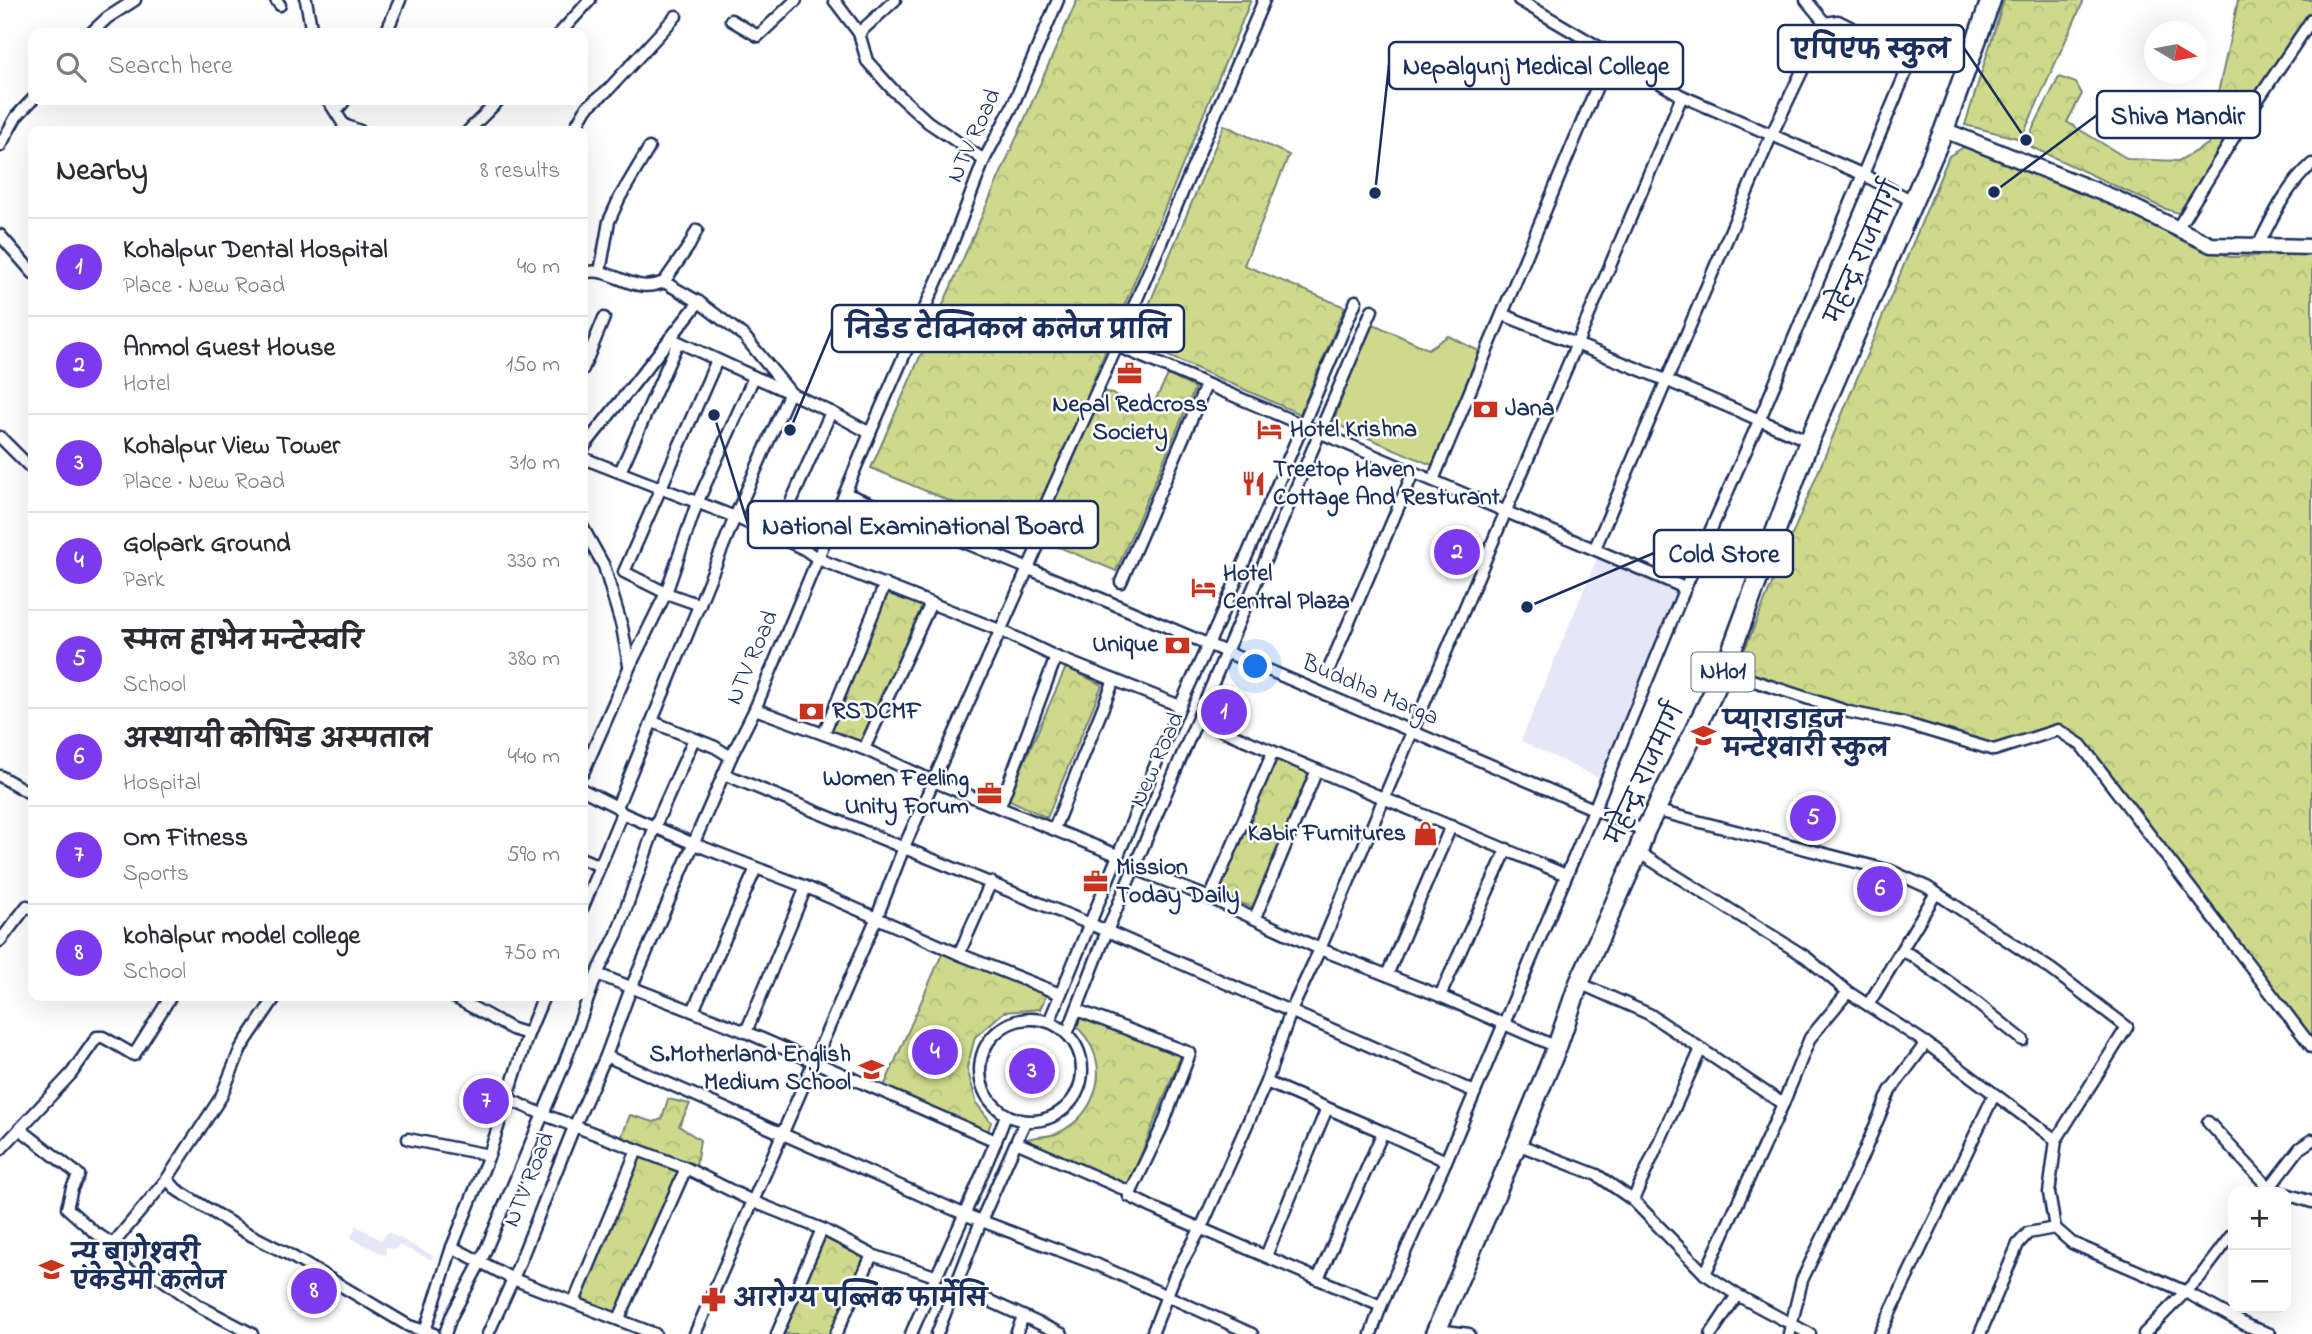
<!DOCTYPE html>
<meta charset="utf-8">
<style>
body{margin:0;font-family:"Indie Flower","Playpen Sans Deva",sans-serif;background:#f7f7f7;color:#2b2b33}
.controls{position:absolute;right:21px;bottom:21px;display:grid;overflow:hidden;border-radius:14px;box-shadow:0 7px 28px #0002}
.controls button{width:63px;height:63px;display:grid;place-items:center;padding:0;border:0;border-bottom:2px solid #e1e1e2;background:#fff;color:#2b2b33;font:35px sans-serif}
.compass{position:absolute;left:2144px;top:21px;width:63px;height:63px;border-radius:50%;background:#fff;box-shadow:0 7px 28px #0002;rotate:100deg}
.you{position:absolute;left:1256px;top:667px;width:24px;height:24px;margin:-18px;border:5px solid #fff;border-radius:50%;background:#1a73e8;box-shadow:0 0 0 10px #1a73e833}
.badge{display:grid;place-items:center;width:46px;height:46px;border-radius:50%;background:#7c3aed;color:#fff;font-size:23px;font-weight:700}
.pin{position:absolute;translate:-50% -50%;border:4px solid #fff;box-shadow:0 2px 7px #0006}
.list{margin:0;padding:0;list-style:none}
h2{display:flex;justify-content:space-between;align-items:center;height:91px;margin:0;padding:0 28px;font-size:30px}
h2 small{font-size:23px;font-weight:400;color:#7c7c81}
.list li{display:grid;grid-template-columns:46px 1fr auto;gap:21px;align-items:center;box-sizing:border-box;height:98px;padding:0 28px;border-top:2px solid #e1e1e2}
.list b{display:block;font-size:26px;white-space:nowrap}
.list p{margin:0;font-size:23px;white-space:nowrap;color:#7c7c81}
.list em{font-size:23px;font-style:normal;color:#7c7c81}
.icon{flex:none;width:38px;height:38px;fill:none;stroke:currentColor;stroke-width:2;stroke-linecap:round;stroke-linejoin:round}
.map{position:relative;flex:none;width:2312px;height:1334px;overflow:hidden}
.search{position:absolute;background:#fff;box-shadow:0 7px 28px #0002;left:28px;top:28px;width:560px;height:77px;display:flex;align-items:center;gap:18px;box-sizing:border-box;padding:0 24px;border-radius:14px;color:#7c7c81;font-size:26px}
.panel{position:absolute;background:#fff;box-shadow:0 7px 28px #0002;left:28px;top:126px;width:560px;height:875px;border-radius:14px}
.map>svg:first-child{display:block}
</style>
<div class="map">
<svg width="2312" height="1334" viewBox="0 0 2312 1334">
<defs>
<pattern id="forest-crowns" width="20" height="18" patternUnits="userSpaceOnUse" patternTransform="scale(1.75)"><rect width="20" height="18" fill="#ced98c"/><path d="M2 6a3 3 0 1 1 6 0M12 15a3 3 0 1 1 6 0" fill="none" stroke="#b0bb7b"/></pattern>
</defs>
<rect width="100%" height="100%" fill="#fff"/>
<filter id="ink" filterUnits="userSpaceOnUse"><feTurbulence type="fractalNoise" baseFrequency=".0143" numOctaves="2"/><feDisplacementMap in="SourceGraphic" scale="14" xChannelSelector="R" yChannelSelector="G"/><feConvolveMatrix kernelMatrix="1 2 1 2 8 2 1 2 1" color-interpolation-filters="sRGB"/></filter>
<g filter="url(#ink)">
<g fill="#e6e7f6">
<path d="M1597,558L1676,592L1598,778L1521,741Z"/>
<path d="M356,1226L381,1240L388,1232L433,1256L431,1260L399,1245L395,1250L386,1247V1256L351,1238Z"/>
</g>
<g fill="url(#forest-crowns)" stroke="#748475" stroke-width="2">
<path d="M1077,0H1251L1091,386L1151,409L1168,375L1195,388L1116,571L871,468Z"/>
<path d="M2004,0H2084L2021,139L1965,125Z"/>
<path d="M2238,0H2312V13L2297,32L2251,102L2185,210L2178,213L2163,208L2029,146L2030,134L2059,77L2076,83L2082,94L2067,122L2128,159L2178,161L2208,144C2216,96 2229,48 2238,0Z"/>
<path d="M1224,125L1289,155L1244,265L1345,307L1300,414L1134,341Z"/>
<path d="M1964,147L2157,224L2230,257L2312,254V1047L2081,745L2058,730L1994,750L1849,712L1737,668L1949,156Z"/>
<path d="M888,588L925,606L863,743L830,731Z"/>
<path d="M1066,667L1102,685L1047,818L1008,799Z"/>
<path d="M1275,756L1314,772L1255,909L1216,892Z"/>
<path d="M945,947L1048,992L1040,1009L1004,1012L975,1037L967,1068L977,1104L991,1122L987,1134L882,1091Z"/>
<path d="M1081,1012L1183,1050L1128,1187L1022,1141C1034,1135 1047,1138 1058,1133C1093,1116 1109,1076 1089,1042C1086,1036 1080,1030 1075,1025Z"/>
<path d="M668,1099L690,1104L679,1126L700,1140L696,1166C670,1163 642,1153 622,1136L630,1115L654,1122L662,1119Z"/>
<path d="M637,1153L684,1171L618,1316L578,1301Z"/>
<path d="M823,1237L865,1258L831,1334H782Z"/>
</g>
<path fill="#ced98c" stroke="#748475" stroke-width="2" d="M1369,322L1428,349L1448,336L1479,351L1434,466L1333,423Z"/>
<g fill="none" stroke-linecap="round" stroke-linejoin="round">
<defs>
<g id="street">
<path d="M276,0L280,5"/>
<path d="M306,0L312,33"/>
<path d="M834,0L859,33L867,61L893,90L928,122L984,160"/>
<path d="M1519,0L1682,96L1864,175L1914,202"/>
<path d="M1806,0L1825,23"/>
<path d="M731,20L758,36L796,0"/>
<path d="M91,33L107,18L135,0"/>
<path d="M386,33L400,0"/>
<path d="M560,33L590,0"/>
<path d="M859,33L895,0"/>
<path d="M328,100L344,125L342,131"/>
<path d="M587,107L608,90L676,16"/>
<path d="M336,112L345,100"/>
<path d="M344,125L360,131"/>
<path d="M468,131L499,100"/>
<path d="M573,131L587,107L592,103"/>
<path d="M0,146L16,117L33,99"/>
<path d="M2177,229L2245,119L2312,19"/>
<path d="M0,235L33,273"/>
<path d="M2258,246C2273,216 2286,187 2312,164"/>
<path d="M583,272C588,272 595,271 600,272C623,277 638,293 664,282L699,302L744,336L790,392L735,517L617,807"/>
<path d="M600,272L609,221L620,197L649,148"/>
<path d="M664,282L689,246L697,230"/>
<path d="M1504,315L1668,381L1809,441"/>
<path d="M670,338L831,412L870,433"/>
<path d="M1117,346L1685,588"/>
<path d="M583,369L604,318"/>
<path d="M0,437L33,470"/>
<path d="M583,448L699,302"/>
<path d="M583,458L735,517L804,549L818,559L1002,631L1056,657L1180,706"/>
<path d="M620,472L678,342"/>
<path d="M1433,480L1610,55"/>
<path d="M845,493L1109,602L1645,831"/>
<path d="M583,528L604,566L622,627L629,665"/>
<path d="M776,536L831,412"/>
<path d="M1029,542L1117,346L1264,0"/>
<path d="M1595,548L1771,136L1825,23L1838,21L1912,58"/>
<path d="M1121,582L1206,385"/>
<path d="M700,605L666,593L624,572L717,360"/>
<path d="M1328,671L1413,473"/>
<path d="M1724,671L1849,712L1903,723L1994,750L2058,730L2081,745L2312,1047"/>
<path d="M755,709L864,749L933,781L1117,855"/>
<path d="M1198,720L1566,875"/>
<path d="M653,722L715,747L731,757"/>
<path d="M824,733L885,584"/>
<path d="M864,749L931,603"/>
<path d="M583,773L630,666L666,593L697,503L754,377"/>
<path d="M724,774L1107,931L1475,1092"/>
<path d="M0,776L33,795"/>
<path d="M583,790L617,807L622,813L694,844L806,887L959,954L1060,994"/>
<path d="M1000,806L1056,657"/>
<path d="M1654,810L1891,871L1927,887L2052,970L2127,1027L2056,1140L2049,1193L2055,1228L2072,1243L2184,1291L2248,1326L2270,1334"/>
<path d="M1054,829L1114,680"/>
<path d="M1638,852L1806,957L1848,992L1926,1043L2056,1140"/>
<path d="M583,859L600,866"/>
<path d="M1133,868L1210,898L1320,949L1440,996L1557,1047"/>
<path d="M1210,898L1273,752"/>
<path d="M583,907L622,813"/>
<path d="M1255,918L1317,770"/>
<path d="M0,941L27,906L33,909"/>
<path d="M1902,951L1913,956L1973,1000L2023,1040"/>
<path d="M959,954L991,882"/>
<path d="M597,974L746,1032L996,1141"/>
<path d="M1387,975L1451,826"/>
<path d="M1579,983L1649,1014L1783,1104"/>
<path d="M452,996L512,1029L528,1034"/>
<path d="M1440,996L1507,849"/>
<path d="M1868,1005L1936,893"/>
<path d="M1077,1010L1190,1053L1162,1127L1129,1196"/>
<path d="M693,1011L756,868"/>
<circle cx="1031" cy="1070" r="51"/>
<path d="M1049,1022L1180,706L1218,623L1356,301"/>
<path d="M746,1032L806,887"/>
<path d="M1067,1034L1107,931L1372,310"/>
<path d="M606,1056L966,1215L1098,1265L1252,1334"/>
<path d="M1266,1082L1383,1132L1446,1161"/>
<path d="M506,1098L542,1114L686,1168L754,1202L822,1229L872,1255L935,1276"/>
<path d="M2208,1122L2270,1189L2280,1192"/>
<path d="M20,1129L79,1175L72,1188L67,1208L94,1232L113,1244L201,1307L252,1334"/>
<path d="M408,1139L489,1155"/>
<path d="M1018,1143L1128,1191L1129,1196L1153,1208L1381,1306"/>
<path d="M1517,1144L1597,1175L1633,1200L1705,1274L1737,1295L1810,1334"/>
<path d="M0,1150L71,1074L97,1037H103L134,1055L171,996"/>
<path d="M167,1179L177,1190L245,1232L286,1253L409,1326L434,1334"/>
<path d="M2267,1191L2300,1148L2312,1140"/>
<path d="M2286,1194L2312,1202"/>
<path d="M1633,1200L1700,1051"/>
<path d="M113,1244L167,1179L221,1097L241,1048L276,996"/>
<path d="M452,1247L513,1279L655,1334"/>
<path d="M1266,1256L1327,1108"/>
<path d="M1705,1274L1783,1104L1810,1038L1848,992"/>
<path d="M1318,1279L1383,1132"/>
<path d="M957,1286L1062,1334"/>
<path d="M574,1302L637,1150"/>
<path d="M619,1319L686,1168"/>
<path d="M1437,1330L1469,1334"/>
<path d="M424,1334L452,1247L489,1155L528,1034L544,996"/>
<path d="M445,1334L451,1317L481,1261L563,1067L597,974L617,934L655,826L694,739"/>
<path d="M488,1334L513,1279L574,1127L606,1056L631,988L731,757L755,709L870,433L943,267L984,160L1012,107L1058,0"/>
<path d="M695,1334L877,917L904,847L1038,546"/>
<path d="M777,1334L822,1229"/>
<path d="M836,1334L872,1255"/>
<path d="M911,1334C942,1261 978,1190 1006,1115"/>
<path d="M937,1334L981,1221L1025,1122"/>
<path d="M1016,1334L1023,1317"/>
<path d="M1152,1334L1175,1275L1201,1228L1266,1082L1291,1011L1320,949L1682,96"/>
<path d="M1371,1334L1381,1306L1446,1161L1594,810L1685,588L1759,421L1912,58C1939,48 1944,52 1968,63"/>
<path d="M1711,1334L1737,1295"/>
<path d="M1789,1334L1802,1280L1861,1159L1890,1091L1926,1043"/>
<path d="M1880,1334L1994,1095"/>
<path d="M1980,1334L2018,1244L2028,1233L2055,1228"/>
<path d="M2144,1334L2200,1277L2233,1233"/>
</g>
<path id="secondary" d="M1944,130L2115,198L2211,245L2312,247"/>
<path id="highway" d="M1435,1334L1517,1144L1557,1047L1579,983L1638,852L1645,831L1724,671L1809,441L1944,130L1991,0"/>
</defs>
<use href="#street" stroke="#1b2f5e" stroke-width="15"/>
<use href="#secondary" stroke="#1b2f5e" stroke-width="19"/>
<use href="#highway" stroke="#1b2f5e" stroke-width="23"/>
<use href="#street" stroke="#fff" stroke-width="10"/>
<use href="#secondary" stroke="#fff" stroke-width="14"/>
<use href="#highway" stroke="#fff" stroke-width="18"/>
</g>
</g>
<defs>
<symbol id="office-bare" viewBox="-9 -9 18 18"><path d="M-6-3h4V-5.5h4V-3h4V5H-6ZM-1-4.5V-3h2v-1.5ZM-6 0V1H6V0Z" fill="#c8321e" stroke="#fff" stroke-width="2.5" paint-order="stroke"/></symbol>
<symbol id="bank-bare" viewBox="-9 -9 18 18"><path d="M-6-4H6V4H-6ZM0-2.3a2.3 2.3 0 1 0 0 4.6a2.3 2.3 0 1 0 0-4.6Z" fill="#c8321e" stroke="#fff" stroke-width="2.5" paint-order="stroke"/></symbol>
<symbol id="hotel-bare" viewBox="-9 -9 18 18"><path d="M-6-4.5h1.5V1H6V5H4.5V3h-9V5H-6ZM-4 0a1.8 1.8 0 1 1 3.6 0ZM.5 0V-2.5h3Q6-2.5 6 0Z" fill="#c8321e" stroke="#fff" stroke-width="2.5" paint-order="stroke"/></symbol>
<symbol id="restaurant-bare" viewBox="-9 -9 18 18"><path d="M-5-6h1v4h1v-4h1v4h1v-4h1v5L-1.5 .5V6h-2V.5L-5-1ZM5-6V6H3V1.5H1.5Q1.5-4 5-6Z" fill="#c8321e" stroke="#fff" stroke-width="2.5" paint-order="stroke"/></symbol>
<symbol id="school-bare" viewBox="-9 -9 18 18"><path d="M0-5L7-2L0 1L-7-2ZM-4 1L0 2.5L4 1V4Q0 6-4 4Z" fill="#c8321e" stroke="#fff" stroke-width="2.5" paint-order="stroke"/></symbol>
<symbol id="shop-bare" viewBox="-9 -9 18 18"><path d="M-5-2.5h2.3a2.7 3.5 0 0 1 5.4 0H5L5.5 6h-11ZM-1.5-2.5h3a1.5 2.3 0 0 0-3 0Z" fill="#c8321e" stroke="#fff" stroke-width="2.5" paint-order="stroke"/></symbol>
<symbol id="pharmacy-bare" viewBox="-9 -9 18 18"><path d="M-2-6h4v4h4v4h-4v4h-4v-4h-4v-4h4Z" fill="#c8321e" stroke="#fff" stroke-width="2.5" paint-order="stroke"/></symbol>
</defs>
<g fill-rule="evenodd">
<use href="#office-bare" x="1112" y="356" width="35" height="35"/>
<use href="#bank-bare" x="1468" y="392" width="35" height="35"/>
<use href="#hotel-bare" x="1252" y="412" width="35" height="35"/>
<use href="#restaurant-bare" x="1236" y="466" width="35" height="35"/>
<use href="#hotel-bare" x="1186" y="570" width="35" height="35"/>
<use href="#bank-bare" x="1160" y="628" width="35" height="35"/>
<use href="#bank-bare" x="794" y="694" width="35" height="35"/>
<use href="#school-bare" x="1686" y="718" width="35" height="35"/>
<use href="#office-bare" x="972" y="776" width="35" height="35"/>
<use href="#shop-bare" x="1408" y="816" width="35" height="35"/>
<use href="#office-bare" x="1078" y="864" width="35" height="35"/>
<use href="#school-bare" x="854" y="1052" width="35" height="35"/>
<use href="#school-bare" x="34" y="1252" width="35" height="35"/>
<use href="#pharmacy-bare" x="696" y="1282" width="35" height="35"/>
</g>
<g text-anchor="middle" dominant-baseline="central" stroke-width="5" stroke-linejoin="round" paint-order="stroke">
<rect fill="#fff" stroke="#5f6d8e" stroke-width="2" x="1691.5" y="652.5" width="63" height="39" rx="5"/>
<g font-size="23" font-weight="bold" fill="#1b2f5e">
<text x="1723" y="672">NH01</text>
</g>
<g font-size="24" fill="#1b2f5e" stroke="#fff">
<text transform="translate(975 136) rotate(-66)">NTV Road</text>
<text transform="translate(1865 253) rotate(-66)">महेन्द्र राजमार्ग</text>
<text transform="translate(753 658) rotate(-67)">NTV Road</text>
<text transform="translate(1370 691) rotate(23)">Buddha Marga</text>
<text transform="translate(1158 760) rotate(-66)">New Road</text>
<text transform="translate(1647 775) rotate(-65)">महेन्द्र राजमार्ग</text>
<text transform="translate(530 1180) rotate(-68)">NTV Road</text>
</g>
<g font-size="24" font-weight="bold" fill="#1b2f5e" stroke="#fff" text-anchor="start">
<text x="1130" y="405" text-anchor="middle">Nepal Redcross<tspan x="1130" dy="28">Society</tspan></text>
<text x="1505" y="409">Jana</text>
<text x="1290" y="430">Hotel Krishna</text>
<text x="1273" y="470">Treetop Haven<tspan x="1273" dy="28">Cottage And Resturant</tspan></text>
<text x="1223" y="574">Hotel<tspan x="1223" dy="28">Central Plaza</tspan></text>
<text x="1158" y="645" text-anchor="end">Unique</text>
<text x="832" y="712">RSDCMF</text>
<text x="1723" y="722">प्याराडाइज<tspan x="1723" dy="28">मन्टेश्वारी स्कुल</tspan></text>
<text x="969" y="779" text-anchor="end">Women Feeling<tspan x="969" dy="28">Unity Forum</tspan></text>
<text x="1406" y="834" text-anchor="end">Kabir Furnitures</text>
<text x="1116" y="868">Mission<tspan x="1116" dy="28">Today Daily</tspan></text>
<text x="851" y="1055" text-anchor="end">S.Motherland English<tspan x="851" dy="28">Medium School</tspan></text>
<text x="72" y="1255">न्यु बागेश्वरी<tspan x="72" dy="28">एकेडेमी कलेज</tspan></text>
<text x="734" y="1300">आरोग्य पब्लिक फार्मेसि</text>
</g>
</g>
<path fill="none" stroke="#1b2f5e" stroke-width="2.5" d="M2026 140L1964 48M1375 193L1389 65M1994 192L2097 115M790 430L832 329M714 415L748 525M1527 607L1654 553"/>
<g fill="#1b2f5e" stroke="#fff" stroke-width="2.5">
<circle cx="2026" cy="140" r="7"/>
<circle cx="1375" cy="193" r="7"/>
<circle cx="1994" cy="192" r="7"/>
<circle cx="790" cy="430" r="7"/>
<circle cx="714" cy="415" r="7"/>
<circle cx="1527" cy="607" r="7"/>
</g>
<g fill="#fff" stroke="#1b2f5e" stroke-width="2.5">
<rect x="1778" y="25" width="186" height="47" rx="7"/>
<rect x="1389" y="42" width="294" height="47" rx="7"/>
<rect x="2097" y="91" width="163" height="47" rx="7"/>
<rect x="832" y="305" width="352" height="47" rx="7"/>
<rect x="748" y="501" width="350" height="47" rx="7"/>
<rect x="1654" y="530" width="139" height="47" rx="7"/>
</g>
<g font-size="26" text-anchor="middle" font-weight="bold" fill="#1b2f5e">
<text x="1871" y="58">एपिएफ स्कुल</text>
<text x="1536" y="74">Nepalgunj Medical College</text>
<text x="2178" y="124">Shiva Mandir</text>
<text x="1008" y="338">निडेड टेक्निकल कलेज प्रालि</text>
<text x="923" y="534">National Examinational Board</text>
<text x="1724" y="562">Cold Store</text>
</g>
</svg>
<div class="controls">
<button>+</button>
<button>−</button>
</div>
<svg class="compass" viewBox="-18 -18 36 36"><path d="M0-13l5 13h-10z" fill="#e53935"/><path d="M0 13l5-13h-10z" fill="#7c7c81"/></svg>
<div class="you"></div>
<div class="pin badge" style="left:1224px;top:712px">1</div>
<div class="pin badge" style="left:1457px;top:552px">2</div>
<div class="pin badge" style="left:1032px;top:1071px">3</div>
<div class="pin badge" style="left:935px;top:1052px">4</div>
<div class="pin badge" style="left:1813px;top:818px">5</div>
<div class="pin badge" style="left:1880px;top:889px">6</div>
<div class="pin badge" style="left:486px;top:1101px">7</div>
<div class="pin badge" style="left:314px;top:1291px">8</div>
<div class="search"><svg class="icon" aria-label="search" viewBox="0 0 24 24"><circle cx="10" cy="10" r="6"/><path d="M15 15l6 6"/></svg>Search here</div>
<section class="panel">
<h2>Nearby<small>8 results</small></h2>
<ul class="list">
<li><span class="badge">1</span><div><b>Kohalpur Dental Hospital</b><p>Place · New Road</p></div><em>40 m</em></li>
<li><span class="badge">2</span><div><b>Anmol Guest House</b><p>Hotel</p></div><em>150 m</em></li>
<li><span class="badge">3</span><div><b>Kohalpur View Tower</b><p>Place · New Road</p></div><em>310 m</em></li>
<li><span class="badge">4</span><div><b>Golpark Ground</b><p>Park</p></div><em>330 m</em></li>
<li><span class="badge">5</span><div><b>स्मल हाभेन मन्टेस्वरि</b><p>School</p></div><em>380 m</em></li>
<li><span class="badge">6</span><div><b>अस्थायी कोभिड अस्पताल</b><p>Hospital</p></div><em>440 m</em></li>
<li><span class="badge">7</span><div><b>Om Fitness</b><p>Sports</p></div><em>590 m</em></li>
<li><span class="badge">8</span><div><b>kohalpur model college</b><p>School</p></div><em>750 m</em></li>
</ul>
</section>
</div>
